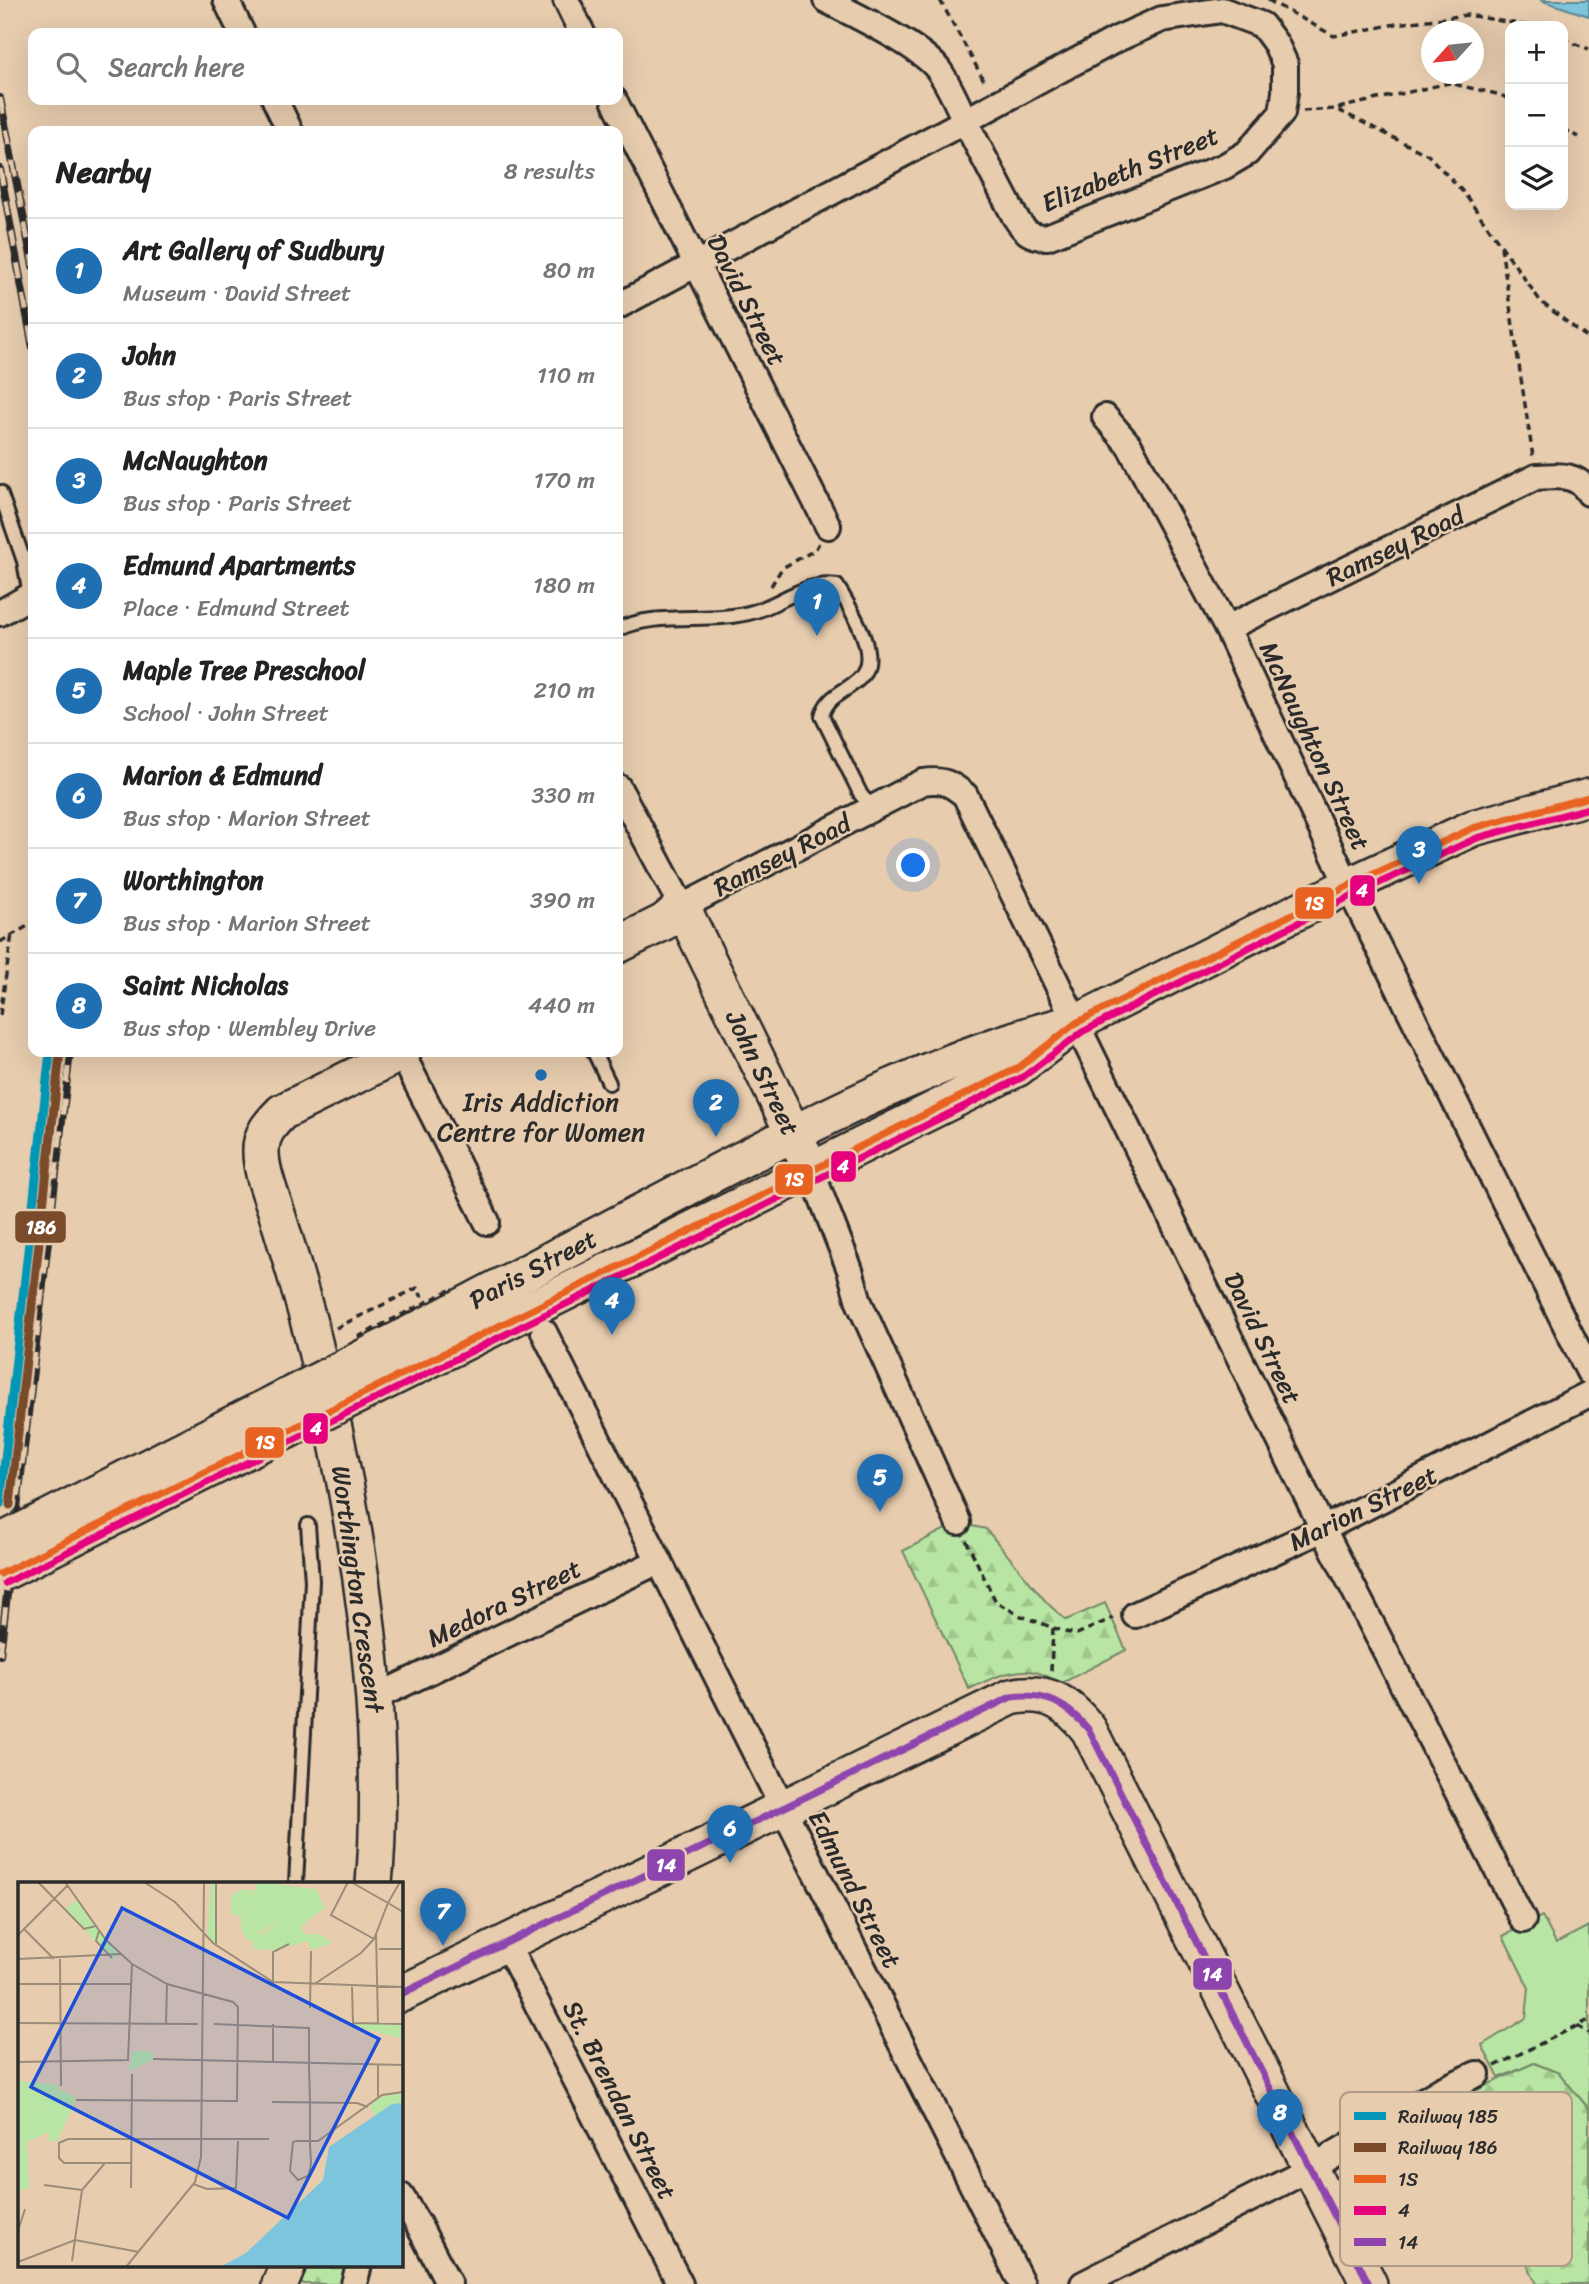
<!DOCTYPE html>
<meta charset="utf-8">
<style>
body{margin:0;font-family:Sriracha,sans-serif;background:#f6f6f6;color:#222}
.controls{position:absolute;right:21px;top:21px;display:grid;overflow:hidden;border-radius:14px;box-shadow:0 7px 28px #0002}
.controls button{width:63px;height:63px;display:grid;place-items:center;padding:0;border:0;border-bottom:2px solid #e0e0e0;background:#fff;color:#222;font:35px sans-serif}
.compass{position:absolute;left:1421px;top:21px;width:63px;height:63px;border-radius:50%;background:#fff;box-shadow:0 7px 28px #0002;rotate:243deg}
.you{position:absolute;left:914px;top:866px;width:24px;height:24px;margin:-18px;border:5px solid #fff;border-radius:50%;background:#1a73e8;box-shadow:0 0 0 10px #1a73e833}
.badge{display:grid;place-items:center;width:46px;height:46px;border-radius:50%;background:#1f6fb2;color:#fff;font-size:23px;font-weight:700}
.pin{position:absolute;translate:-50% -58px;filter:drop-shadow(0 2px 4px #0008)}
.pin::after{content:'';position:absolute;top:37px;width:24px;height:21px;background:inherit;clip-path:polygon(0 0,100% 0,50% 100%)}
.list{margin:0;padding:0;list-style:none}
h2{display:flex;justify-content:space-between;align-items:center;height:91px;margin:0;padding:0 28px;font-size:30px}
h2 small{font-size:23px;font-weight:400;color:#767676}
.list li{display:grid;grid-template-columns:46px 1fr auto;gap:21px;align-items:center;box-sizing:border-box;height:105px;padding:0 28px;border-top:2px solid #e0e0e0}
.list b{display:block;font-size:26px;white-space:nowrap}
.list p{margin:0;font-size:23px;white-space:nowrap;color:#767676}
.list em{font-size:23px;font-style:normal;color:#767676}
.icon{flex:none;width:38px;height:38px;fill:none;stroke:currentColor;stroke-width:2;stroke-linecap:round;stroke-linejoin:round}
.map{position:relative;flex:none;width:1589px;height:2284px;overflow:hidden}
.search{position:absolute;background:#fff;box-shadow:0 7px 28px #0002;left:28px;top:28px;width:595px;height:77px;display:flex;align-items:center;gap:18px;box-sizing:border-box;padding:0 24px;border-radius:14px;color:#767676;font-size:26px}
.panel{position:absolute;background:#fff;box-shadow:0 7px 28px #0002;left:28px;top:126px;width:595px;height:931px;border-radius:14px}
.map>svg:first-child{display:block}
</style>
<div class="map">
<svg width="1589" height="2284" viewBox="0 0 1589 2284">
<defs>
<pattern id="forest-firs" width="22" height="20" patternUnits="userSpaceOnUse" patternTransform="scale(1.75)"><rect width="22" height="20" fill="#b8e5a3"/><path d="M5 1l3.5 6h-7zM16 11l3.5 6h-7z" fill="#9ec58c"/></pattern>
</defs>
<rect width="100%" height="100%" fill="#e7ccae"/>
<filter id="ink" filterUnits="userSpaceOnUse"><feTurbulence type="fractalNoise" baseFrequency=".0143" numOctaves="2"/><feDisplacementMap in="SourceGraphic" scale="14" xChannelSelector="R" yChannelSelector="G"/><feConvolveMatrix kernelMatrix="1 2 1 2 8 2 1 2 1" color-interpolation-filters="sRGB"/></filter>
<g filter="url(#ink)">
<path fill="#b8e5a3" stroke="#728867" stroke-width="2" d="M1542,1916L1556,1943L1589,1926V2109L1559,2073L1534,2063L1499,2078L1482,2045L1526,2018L1529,1988L1503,1936Z"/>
<g fill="url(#forest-firs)" stroke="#728867" stroke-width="2">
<path d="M957,1523L986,1529L1047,1603L1066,1620L1105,1603L1126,1650L1062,1683C1053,1679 1044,1674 1035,1672C1013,1667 988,1680 969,1689L903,1551Z"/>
<path d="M1534,2063L1559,2073L1589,2109V2284H1537L1506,2221L1531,2209L1472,2092Z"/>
<path d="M286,2265H360L355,2284H278Z"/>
</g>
<path fill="#7cc5dd" stroke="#5c8796" stroke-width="2" d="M1540,0H1589V16Z"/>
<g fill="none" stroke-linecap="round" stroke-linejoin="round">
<defs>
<g id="lane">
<path d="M0,492L24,561L30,596"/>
<path d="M618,629C661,610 711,625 756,611C783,602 807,581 837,586C850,608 883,657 859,679C846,692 827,695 822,716L861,795L873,808"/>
<path d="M594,1052L609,1083"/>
<path d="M296,1883L312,1581L308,1525"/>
</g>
<g id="street">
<path d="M226,0L242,33"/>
<path d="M566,0L582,33"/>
<path d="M275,100L290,131"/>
<path d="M614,100L828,526"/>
<path d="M618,306L965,121L1117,39L1162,19L1222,10L1262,25L1276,44L1285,64V92L1282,113L1247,153L1225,166L1047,237C1030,237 1024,231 1015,217L965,121C958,105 950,87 940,72C924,47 854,15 826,0"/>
<path d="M1105,417L1129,445L1227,628L1348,886L1589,1372"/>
<path d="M0,613L30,596"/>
<path d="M1227,628L1536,477C1556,476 1577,472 1589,493"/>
<path d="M618,787L682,907L923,782C943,779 950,783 965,795L1323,1529L1523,1920"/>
<path d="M401,1052L487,1222"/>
<path d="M811,1170L850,1270L859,1302L958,1522"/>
<path d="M544,1332L1022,2284"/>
<path d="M1135,1615L1323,1529L1589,1394"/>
<path d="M374,1698L659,1561"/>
<path d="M506,1943L680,2284"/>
<path d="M401,2196L418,2224L449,2284"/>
<path d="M354,2284L359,2265"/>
<path d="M1083,2284L1311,2168L1441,2090L1477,2074"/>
</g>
<g id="secondary">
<path d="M618,945L664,922L682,907L803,1153"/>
<path d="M353,1363C479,1299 603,1231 729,1166C837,1111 947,1055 1065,1025"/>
<path d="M368,1390L1018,1068L1076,1023L1348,886L1473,828L1589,797"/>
<path d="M374,1883C378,1843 378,1802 377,1761C373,1620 348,1479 314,1342C303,1299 290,1256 277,1214C271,1194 261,1173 261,1152C260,1135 270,1124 282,1112L403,1052"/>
<path d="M401,1994L1011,1697C1047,1689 1068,1703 1089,1730L1369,2284"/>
<path d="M280,2284L288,2265"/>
</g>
</defs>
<use href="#lane" stroke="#2b2b2b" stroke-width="18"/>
<use href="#street" stroke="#2b2b2b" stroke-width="30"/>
<use href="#secondary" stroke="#2b2b2b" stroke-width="40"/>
<g stroke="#2b2b2b" stroke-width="3.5" stroke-dasharray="7 5" stroke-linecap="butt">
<path d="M940,0L986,84"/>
<path d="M1268,0L1334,36L1396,24L1468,15L1529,26"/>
<path d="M1563,39L1589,49"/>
<path d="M1338,108L1449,83L1501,95L1510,100"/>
<path d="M1303,111L1336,109L1428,155L1464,193L1541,302L1589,339"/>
<path d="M1563,129L1578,137"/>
<path d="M1501,247L1533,457"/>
<path d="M771,586L782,568L815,550L819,543"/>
<path d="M0,942L33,923"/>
<path d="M0,1015L12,934"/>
<path d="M336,1328L417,1288L422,1297"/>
<path d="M966,1540L996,1602L1021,1616L1065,1632L1077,1634L1113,1618"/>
<path d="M1051,1671L1053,1628"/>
<path d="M1577,2026L1589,2033"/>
<path d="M1495,2066L1589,2020"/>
</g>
<use href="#lane" stroke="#e7ccae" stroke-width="12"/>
<use href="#street" stroke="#e7ccae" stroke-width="24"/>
<use href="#secondary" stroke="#e7ccae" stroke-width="35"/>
<defs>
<g id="rail">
<path d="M0,98L33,266"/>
<path d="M0,169L33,348"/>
<path d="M0,1655L70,1052"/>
</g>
</defs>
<use href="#rail" stroke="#2b2b2b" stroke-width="8"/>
<use href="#rail" stroke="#e7ccae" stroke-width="5" stroke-dasharray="16" stroke-linecap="butt"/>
<defs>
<g id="secondary-bridge">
<path d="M0,1542L353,1363"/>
<path d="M0,1574L368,1390"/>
</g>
</defs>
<use href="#secondary-bridge" stroke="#2b2b2b" stroke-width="40" stroke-linecap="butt"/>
<path stroke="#2b2b2b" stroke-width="3.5" stroke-dasharray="7 5" stroke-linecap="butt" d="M358,1337L452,1289"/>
<use href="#secondary-bridge" stroke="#e7ccae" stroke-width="35"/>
<defs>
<path id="bus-1" d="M0,1574L1018,1068L1076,1023L1348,886L1473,828L1589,797"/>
<path id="bus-2" d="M5,1583L1023,1077L1082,1032L1353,895L1477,838L1589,808"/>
<path id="bus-3" d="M401,1994L1011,1697C1046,1692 1067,1704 1089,1730L1369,2284"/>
</defs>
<use href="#bus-1" stroke="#e7ccae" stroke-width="12"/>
<use href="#bus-2" stroke="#e7ccae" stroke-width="12"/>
<use href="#bus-3" stroke="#e7ccae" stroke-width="12"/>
<use href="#bus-1" stroke="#e86222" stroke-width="7"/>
<use href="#bus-2" stroke="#e5007d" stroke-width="7"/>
<use href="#bus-3" stroke="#8e44ad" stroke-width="7"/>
<defs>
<path id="rail-1" d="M0,1504L50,1052"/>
<path id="rail-2" d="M10,1505L60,1053"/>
</defs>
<use href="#rail-1" stroke="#e7ccae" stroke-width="14"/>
<use href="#rail-2" stroke="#e7ccae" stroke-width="14"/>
<use href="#rail-1" stroke="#0696b6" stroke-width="9"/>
<use href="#rail-2" stroke="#7a4b2a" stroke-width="9"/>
</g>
</g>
<circle fill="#1f6fb2" stroke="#e7ccae" stroke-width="2.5" cx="541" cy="1075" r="7"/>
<g text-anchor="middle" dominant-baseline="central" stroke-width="5" stroke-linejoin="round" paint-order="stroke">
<g font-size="26" fill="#2b2b2b" stroke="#e7ccae">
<text transform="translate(1130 169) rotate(-22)">Elizabeth Street</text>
<text transform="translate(747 300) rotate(63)">David Street</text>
<text transform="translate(1395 546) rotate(-26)">Ramsey Road</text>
<text transform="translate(1315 746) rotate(65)">McNaughton Street</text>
<text transform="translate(782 855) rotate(-27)">Ramsey Road</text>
<text transform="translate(763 1073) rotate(64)">John Street</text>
<text transform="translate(533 1269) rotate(-28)">Paris Street</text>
<text transform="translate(1263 1338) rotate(64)">David Street</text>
<text transform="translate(1363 1508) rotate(-26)">Marion Street</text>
<text transform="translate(358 1589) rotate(82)">Worthington Crescent</text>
<text transform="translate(504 1603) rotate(-26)">Medora Street</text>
<text transform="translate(855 1889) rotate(63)">Edmund Street</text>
<text transform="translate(620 2100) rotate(63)">St. Brendan Street</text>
</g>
<g font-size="26" fill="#2b2b2b" stroke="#e7ccae">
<text x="541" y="1102">Iris Addiction<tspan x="541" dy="30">Centre for Women</tspan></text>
</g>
</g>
<g transform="translate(18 1882)">
<rect width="385" height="385" fill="#e7ccae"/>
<path d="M193,0H198L200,63L189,54ZM238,0L298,7L307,26L291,38L269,37L239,51L225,40L224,19L238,13ZM41,207L57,215V221L39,259L24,234H20L19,222L41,211ZM385,210V221L358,234L351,225L361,216Z" fill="#b8e5a3"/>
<path d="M223,8H238L236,16L224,20L225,40L239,51L244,52L271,34L291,38L283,45L286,52L304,53L314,61L293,68L290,59L258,68L235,67V59L229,58L223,46V34L213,33V13ZM59,18L84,53L103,72L94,76L46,27ZM333,141L384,142L385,157L333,143ZM115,169L135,170V177L111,189ZM1,199L41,203L38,214L19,222L20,234L40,230L39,259H31V250L9,260L11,305L0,310Z" fill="#b8e5a3"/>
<path d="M385,221V385H202L228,371L305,298L311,265L374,222Z" fill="#7cc5dd"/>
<path fill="none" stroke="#9c8c7a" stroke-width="2" d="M20,0L66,47L78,44M47,0L88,58L114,82L149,102L215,120L220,125L219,219L58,218M126,0L157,20L195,61L255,100L385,105M198,0V64M330,0L313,33L356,57M333,0L370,21L382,0M6,47L36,77M81,49L78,59L94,76M358,52L360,142M0,53L49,4M361,67H385M0,77L103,72M42,77L43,204M255,100V70L271,62M0,102H113M295,103L343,71L356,57L370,21L385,30M334,105L335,141L385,142M292,126L293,69M0,141L180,142M148,142L149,102M196,142L291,146V185L292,220V263L293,281L292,287L290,294L280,298L272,289L275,260L279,259H300L364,213L385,210M135,177L385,183M0,180L110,178L114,82M255,181V142M360,183V216M254,220L339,221L350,225M113,281H46L41,276V261L50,257H251M175,302L189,307L218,306L220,259M26,303L64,308M113,306L114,192M0,349L7,327M54,379L64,308L87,281M0,380L57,358L121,370M108,385L177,300L183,275L186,0"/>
<path fill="#1d4ed8" fill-opacity="0.15" stroke="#1d4ed8" stroke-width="3.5" d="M104,26L361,157L270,336L13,205Z"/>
<rect width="385" height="385" fill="none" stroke="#2b2b2b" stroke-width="3.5"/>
</g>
<rect x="1340" y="2092" width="232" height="174" rx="10" fill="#e7ccae" stroke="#af9c87" stroke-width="2"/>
<rect x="1354" y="2112" width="32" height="8" fill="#0696b6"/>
<rect x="1354" y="2143" width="32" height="9" fill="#7a4b2a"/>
<rect x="1354" y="2175" width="32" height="8" fill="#e86222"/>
<rect x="1354" y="2206" width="32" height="9" fill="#e5007d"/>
<rect x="1354" y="2238" width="32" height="8" fill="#8e44ad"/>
<g font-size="19" fill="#2b2b2b">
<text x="1398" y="2123">Railway 185</text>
<text x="1398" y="2154">Railway 186</text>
<text x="1398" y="2186">1S</text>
<text x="1398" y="2217">4</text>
<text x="1398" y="2249">14</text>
</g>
<g stroke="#e7ccae" stroke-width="2.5">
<rect x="1349" y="874" width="27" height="33" rx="7" fill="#e5007d"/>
<rect x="1294" y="886" width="41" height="34" rx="7" fill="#e86222"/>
<rect x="830" y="1150" width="27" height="33" rx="7" fill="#e5007d"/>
<rect x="774" y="1163" width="40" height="33" rx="7" fill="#e86222"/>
<rect x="14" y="1210" width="53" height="34" rx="7" fill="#7a4b2a"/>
<rect x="302" y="1412" width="27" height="33" rx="7" fill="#e5007d"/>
<rect x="244" y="1426" width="41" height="33" rx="7" fill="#e86222"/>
<rect x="646" y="1848" width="40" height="34" rx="7" fill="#8e44ad"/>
<rect x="1192" y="1957" width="41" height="34" rx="7" fill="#8e44ad"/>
</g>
<g font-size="19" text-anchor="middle" font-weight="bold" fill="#fff">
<text x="1362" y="897">4</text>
<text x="1314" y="910">1S</text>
<text x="843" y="1173">4</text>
<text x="794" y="1186">1S</text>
<text x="41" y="1234">186</text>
<text x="316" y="1435">4</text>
<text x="265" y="1449">1S</text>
<text x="666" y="1872">14</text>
<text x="1212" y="1981">14</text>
</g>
</svg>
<div class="controls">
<button>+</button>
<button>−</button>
<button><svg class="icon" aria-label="layers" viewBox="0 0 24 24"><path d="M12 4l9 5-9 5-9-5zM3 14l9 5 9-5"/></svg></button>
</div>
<svg class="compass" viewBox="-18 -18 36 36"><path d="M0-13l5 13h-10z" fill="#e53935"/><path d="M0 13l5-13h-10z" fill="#767676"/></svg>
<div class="you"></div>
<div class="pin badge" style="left:817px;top:636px">1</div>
<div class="pin badge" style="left:716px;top:1137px">2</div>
<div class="pin badge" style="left:1419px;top:884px">3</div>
<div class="pin badge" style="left:612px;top:1335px">4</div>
<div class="pin badge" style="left:880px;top:1512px">5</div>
<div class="pin badge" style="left:730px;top:1863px">6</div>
<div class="pin badge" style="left:443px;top:1946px">7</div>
<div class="pin badge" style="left:1280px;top:2147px">8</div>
<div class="search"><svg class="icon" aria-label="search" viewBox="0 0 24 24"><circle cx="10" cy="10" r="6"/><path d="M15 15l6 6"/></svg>Search here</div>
<section class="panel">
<h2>Nearby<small>8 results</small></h2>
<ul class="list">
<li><span class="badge">1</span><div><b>Art Gallery of Sudbury</b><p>Museum · David Street</p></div><em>80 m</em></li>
<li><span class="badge">2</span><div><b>John</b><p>Bus stop · Paris Street</p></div><em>110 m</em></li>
<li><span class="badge">3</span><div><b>McNaughton</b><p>Bus stop · Paris Street</p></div><em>170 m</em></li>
<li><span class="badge">4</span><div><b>Edmund Apartments</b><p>Place · Edmund Street</p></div><em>180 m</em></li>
<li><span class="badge">5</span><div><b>Maple Tree Preschool</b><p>School · John Street</p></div><em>210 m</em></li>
<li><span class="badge">6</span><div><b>Marion &amp; Edmund</b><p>Bus stop · Marion Street</p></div><em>330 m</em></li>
<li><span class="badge">7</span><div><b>Worthington</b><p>Bus stop · Marion Street</p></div><em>390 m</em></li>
<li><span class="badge">8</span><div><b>Saint Nicholas</b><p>Bus stop · Wembley Drive</p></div><em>440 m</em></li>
</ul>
</section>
</div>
